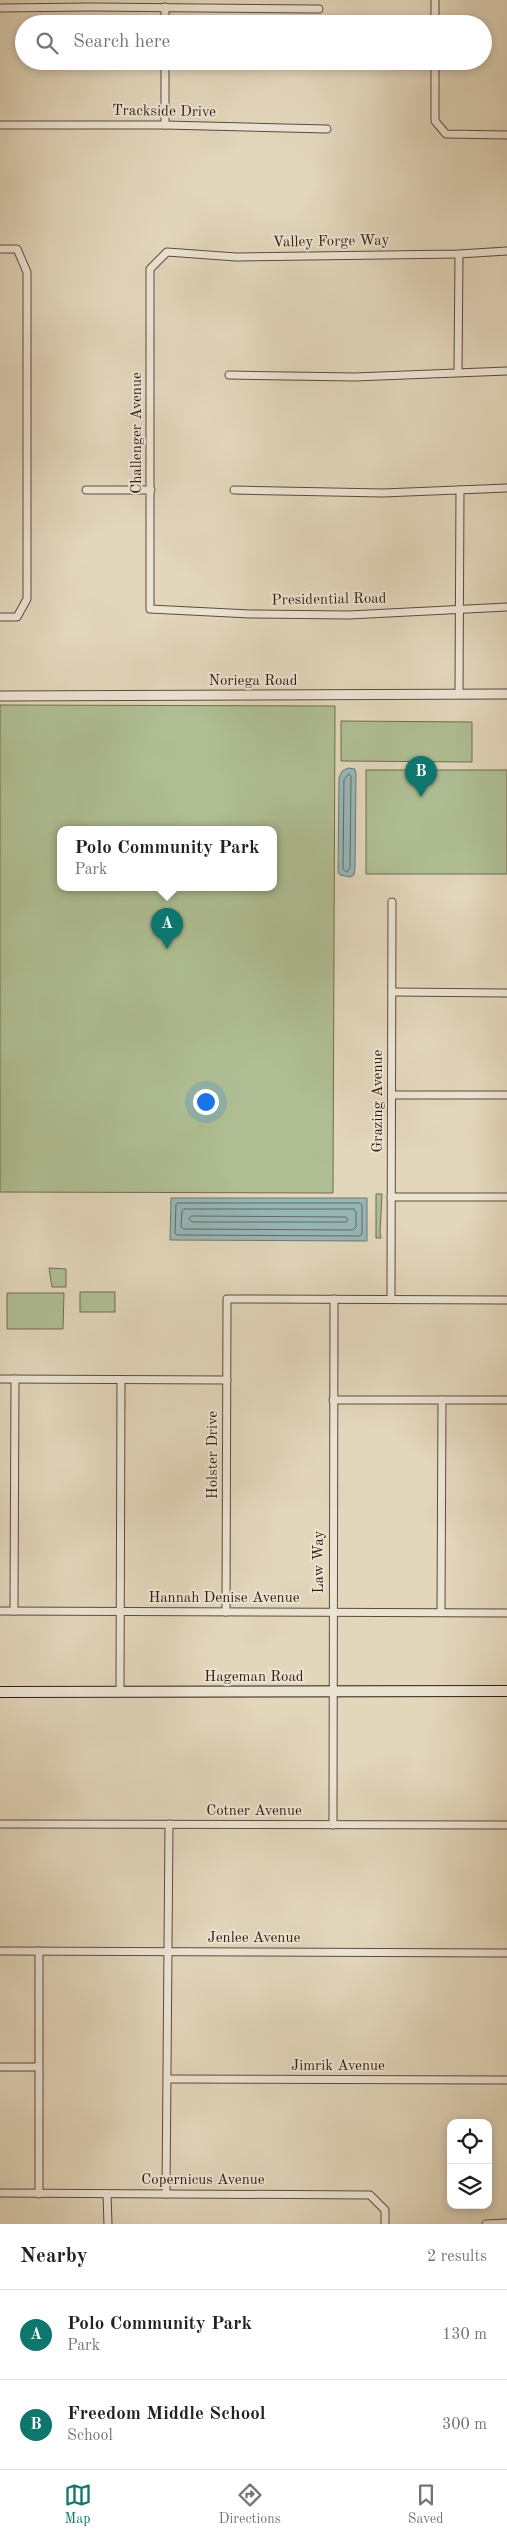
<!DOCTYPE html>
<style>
body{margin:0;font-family:"Old Standard TT",serif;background:#f6f6f6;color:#202124}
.controls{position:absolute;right:15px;bottom:15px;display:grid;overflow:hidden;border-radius:10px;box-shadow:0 2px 8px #0003}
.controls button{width:45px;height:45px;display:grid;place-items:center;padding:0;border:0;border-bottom:1px solid #e0e0e0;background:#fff;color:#202124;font:25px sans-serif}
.you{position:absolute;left:205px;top:1101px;width:18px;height:18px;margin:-12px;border:4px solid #fff;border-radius:50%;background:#1a73e8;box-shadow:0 0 0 8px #1a73e833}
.badge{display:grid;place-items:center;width:32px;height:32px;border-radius:50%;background:#0f766e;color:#fff;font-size:16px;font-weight:700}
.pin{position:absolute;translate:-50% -41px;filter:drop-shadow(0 1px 2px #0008)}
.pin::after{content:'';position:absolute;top:26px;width:18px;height:15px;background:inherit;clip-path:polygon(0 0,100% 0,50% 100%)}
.popup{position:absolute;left:57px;top:826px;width:220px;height:65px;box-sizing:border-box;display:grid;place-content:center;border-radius:10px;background:#fff;filter:drop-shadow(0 1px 4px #0005);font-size:16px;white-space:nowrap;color:#757577}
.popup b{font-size:19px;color:#202124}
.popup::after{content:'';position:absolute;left:50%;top:100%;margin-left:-10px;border:10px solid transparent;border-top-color:#fff}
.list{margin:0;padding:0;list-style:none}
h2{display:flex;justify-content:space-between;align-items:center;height:65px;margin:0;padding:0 20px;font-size:21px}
h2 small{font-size:16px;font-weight:400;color:#757577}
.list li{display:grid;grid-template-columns:32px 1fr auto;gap:15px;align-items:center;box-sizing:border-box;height:90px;padding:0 20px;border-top:1px solid #e0e0e0}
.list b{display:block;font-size:19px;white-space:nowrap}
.list p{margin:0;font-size:16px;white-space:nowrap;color:#757577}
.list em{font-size:16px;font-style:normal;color:#757577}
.icon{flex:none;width:28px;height:28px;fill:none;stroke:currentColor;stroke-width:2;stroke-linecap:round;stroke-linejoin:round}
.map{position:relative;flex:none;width:507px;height:2224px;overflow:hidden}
.search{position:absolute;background:#fff;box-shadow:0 2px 8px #0003;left:15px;right:15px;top:15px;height:55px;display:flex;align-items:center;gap:12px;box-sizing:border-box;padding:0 18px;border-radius:28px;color:#757577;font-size:19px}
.sheet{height:245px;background:#fff}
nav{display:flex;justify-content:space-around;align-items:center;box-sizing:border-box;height:70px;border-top:1px solid #e0e0e0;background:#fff;font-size:14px;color:#757577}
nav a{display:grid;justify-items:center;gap:2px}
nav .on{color:#0f766e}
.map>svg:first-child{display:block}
</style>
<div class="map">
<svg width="507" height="2224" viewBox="0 0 507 2224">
<rect width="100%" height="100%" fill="#e2d6bb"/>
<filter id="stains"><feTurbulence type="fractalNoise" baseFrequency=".004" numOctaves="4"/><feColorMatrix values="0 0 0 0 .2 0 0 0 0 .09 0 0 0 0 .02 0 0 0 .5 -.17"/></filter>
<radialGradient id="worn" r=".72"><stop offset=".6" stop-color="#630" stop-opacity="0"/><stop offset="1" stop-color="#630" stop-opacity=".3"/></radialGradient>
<g fill="#afbe93" stroke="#706c52" fill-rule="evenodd">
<path d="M0,705L335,706L333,1193L0,1192ZM61,830H273V888H61Z"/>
<path d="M341,721L472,722V762L341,761Z"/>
<rect x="366" y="770" width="141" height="104"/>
<path d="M376,1194H382L380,1233L381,1238H376Z"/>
<path d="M49,1268L66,1269V1287H52Z"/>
<rect x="80" y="1292" width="35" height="20"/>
<path d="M7,1293H64L63,1329H7Z"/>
</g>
<g fill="#96b7b8" stroke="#6e7975">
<path d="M348,768L355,769L356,774L355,868L354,875L350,877L340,875L338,872L339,778L342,771Z"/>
<path d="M171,1198H367V1241L170,1240Z"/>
</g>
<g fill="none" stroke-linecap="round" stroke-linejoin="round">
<g stroke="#646964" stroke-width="1">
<path d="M349,774L351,776L350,868L347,872L343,869L344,780Z"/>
<path d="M178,1203H360L362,1205V1234L359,1236L177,1235L175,1233L176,1205Z"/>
<path d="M184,1209H354L356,1212V1227L353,1230L184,1229L181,1227L182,1211Z"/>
<path d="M192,1216L346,1217L348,1220L346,1222H192L189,1219Z"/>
</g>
<defs>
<g id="minor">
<path d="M435,0V24"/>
<path d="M165,7V24"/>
<path d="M0,8L91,7L319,9"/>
<path d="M165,61V125"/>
<path d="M435,61V121L446,134L507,135"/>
<path d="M0,125H165L327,129"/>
<path d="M0,249H17L27,272V599L17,617H0"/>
<path d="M507,251L459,254L236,257L167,252L150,269V609L250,614L349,615L507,607"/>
<path d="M458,371L459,254"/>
<path d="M229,375L355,377L507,371"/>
<path d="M86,490H151"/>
<path d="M234,490L383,493L507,488"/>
<path d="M459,694L460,490"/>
<path d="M392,992L507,993"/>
<path d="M392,1095H507"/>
<path d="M391,1197H507"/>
<path d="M391,1299L392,902"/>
<path d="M0,1379L227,1380"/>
<path d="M333,1400H507"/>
<path d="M0,1611L507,1613"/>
<path d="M14,1611L15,1379"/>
<path d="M226,1612L227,1299L507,1300"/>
<path d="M441,1612L442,1400"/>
<path d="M120,1692L121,1380"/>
<path d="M0,1824L507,1825"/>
<path d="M333,1825L334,1299"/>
<path d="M0,1951L507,1953"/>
<path d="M39,1951V2194"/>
<path d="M0,2067H38"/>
<path d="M169,2079L507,2080"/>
<path d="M0,2193L370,2195L385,2210V2224"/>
<path d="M107,2194L108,2224"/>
<path d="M166,2194L169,1824"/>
<path d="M486,2224L507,2223"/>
</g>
<path id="tertiary" d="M0,696L507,694"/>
<path id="secondary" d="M0,1692L507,1691"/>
</defs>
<use href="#minor" stroke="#5e4a3c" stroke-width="9"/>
<use href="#tertiary" stroke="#5e4a3c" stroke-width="11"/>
<use href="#secondary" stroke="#321b11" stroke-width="12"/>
<use href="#minor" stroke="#ece4d3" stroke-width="7"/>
<use href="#tertiary" stroke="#ece4d3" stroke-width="9"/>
<use href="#secondary" stroke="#ece4d3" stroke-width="10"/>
</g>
<g text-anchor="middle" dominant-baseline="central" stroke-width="4" stroke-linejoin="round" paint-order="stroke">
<g font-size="15" fill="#321b11" stroke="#ece4d3">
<text transform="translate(164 112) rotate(1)">Trackside Drive</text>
<text transform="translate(331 242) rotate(-1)">Valley Forge Way</text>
<text transform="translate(137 433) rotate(-90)">Challenger Avenue</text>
<text transform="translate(329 600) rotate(-1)">Presidential Road</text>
<text x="253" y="681">Noriega Road</text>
<text transform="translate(378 1101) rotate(-90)">Grazing Avenue</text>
<text transform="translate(213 1455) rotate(-90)">Holster Drive</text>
<text transform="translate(319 1562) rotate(-90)">Law Way</text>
<text x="224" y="1598">Hannah Denise Avenue</text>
<text x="254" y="1677">Hageman Road</text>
<text x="254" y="1811">Cotner Avenue</text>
<text x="254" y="1938">Jenlee Avenue</text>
<text x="338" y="2066">Jimrik Avenue</text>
<text x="203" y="2180">Copernicus Avenue</text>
</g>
</g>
<rect width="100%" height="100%" filter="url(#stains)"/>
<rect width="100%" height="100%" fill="url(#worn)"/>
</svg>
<div class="controls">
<button><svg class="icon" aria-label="locate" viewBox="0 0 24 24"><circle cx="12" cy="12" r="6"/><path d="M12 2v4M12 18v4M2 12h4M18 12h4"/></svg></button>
<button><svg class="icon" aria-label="layers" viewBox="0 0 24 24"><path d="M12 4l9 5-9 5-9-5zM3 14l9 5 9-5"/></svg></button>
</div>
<div class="you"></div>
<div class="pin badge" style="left:167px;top:949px">A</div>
<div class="popup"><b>Polo Community Park</b>Park</div>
<div class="pin badge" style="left:421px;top:797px">B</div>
<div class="search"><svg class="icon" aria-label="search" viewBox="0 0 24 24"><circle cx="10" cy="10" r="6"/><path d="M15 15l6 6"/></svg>Search here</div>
</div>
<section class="sheet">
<h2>Nearby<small>2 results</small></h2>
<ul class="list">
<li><span class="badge">A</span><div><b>Polo Community Park</b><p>Park</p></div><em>130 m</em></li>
<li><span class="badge">B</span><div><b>Freedom Middle School</b><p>School</p></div><em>300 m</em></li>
</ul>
</section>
<nav>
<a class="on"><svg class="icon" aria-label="map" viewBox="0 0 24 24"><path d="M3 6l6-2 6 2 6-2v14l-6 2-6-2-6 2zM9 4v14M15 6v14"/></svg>Map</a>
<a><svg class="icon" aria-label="directions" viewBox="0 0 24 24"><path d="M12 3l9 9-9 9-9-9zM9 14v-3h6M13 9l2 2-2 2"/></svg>Directions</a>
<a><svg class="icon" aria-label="saved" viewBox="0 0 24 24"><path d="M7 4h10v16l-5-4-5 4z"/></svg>Saved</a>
</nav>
